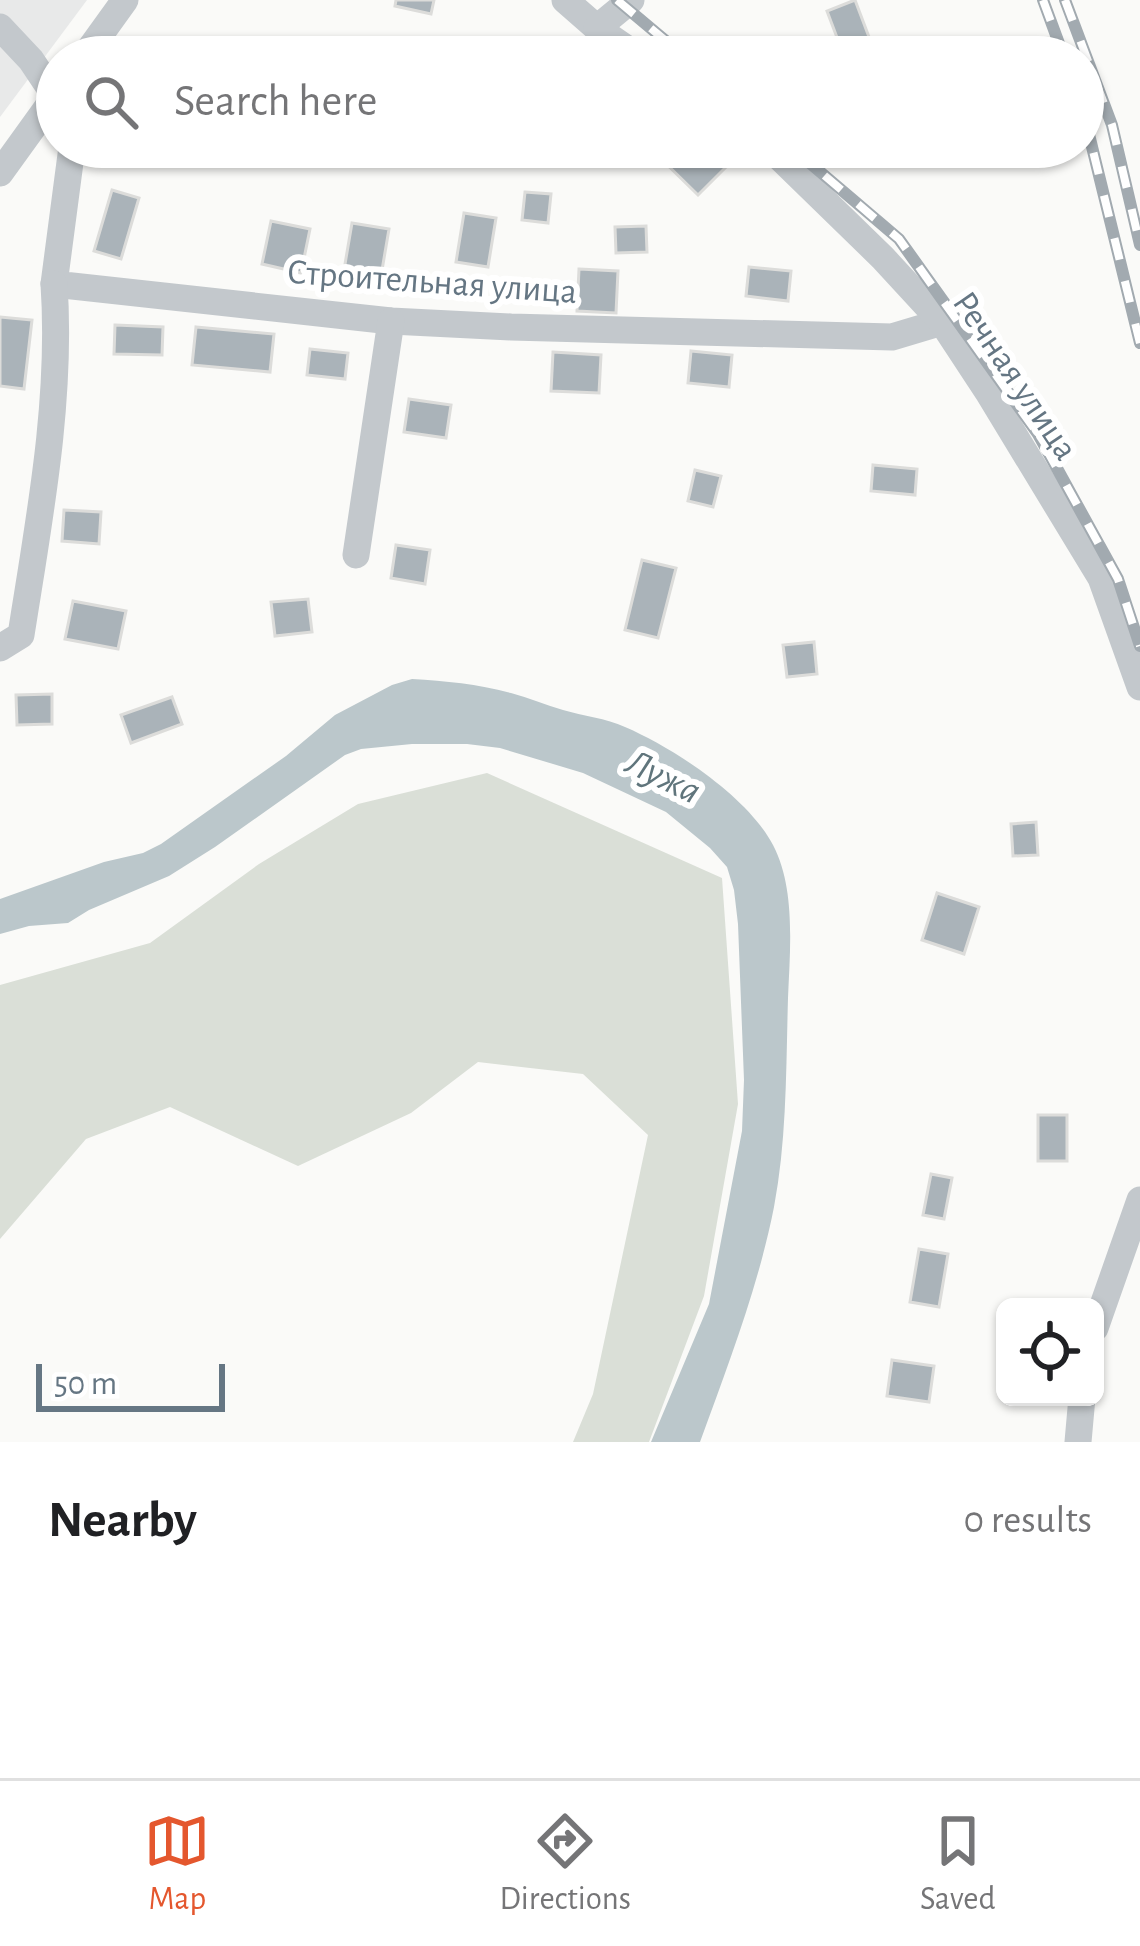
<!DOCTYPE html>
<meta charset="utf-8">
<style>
body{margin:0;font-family:"Alegreya Sans",sans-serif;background:#f6f6f6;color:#202124}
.controls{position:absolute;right:36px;bottom:36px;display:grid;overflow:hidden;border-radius:18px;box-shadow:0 3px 9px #0004}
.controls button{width:108px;height:108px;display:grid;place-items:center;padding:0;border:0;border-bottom:3px solid #e0e0e0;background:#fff;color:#202124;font:60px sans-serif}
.scale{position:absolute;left:36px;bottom:30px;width:189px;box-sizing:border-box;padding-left:12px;border:6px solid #657683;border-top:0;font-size:33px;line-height:42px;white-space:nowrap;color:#657683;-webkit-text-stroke:9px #fff;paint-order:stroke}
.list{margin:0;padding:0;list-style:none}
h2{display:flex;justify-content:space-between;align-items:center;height:156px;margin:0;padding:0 48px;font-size:51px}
h2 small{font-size:39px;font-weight:400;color:#757577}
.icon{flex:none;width:66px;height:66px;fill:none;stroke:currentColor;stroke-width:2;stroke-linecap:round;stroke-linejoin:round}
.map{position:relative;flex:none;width:1140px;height:1442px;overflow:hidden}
.search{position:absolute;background:#fff;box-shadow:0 3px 9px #0004;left:36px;right:36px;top:36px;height:132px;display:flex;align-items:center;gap:30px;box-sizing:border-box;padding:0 42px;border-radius:66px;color:#757577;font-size:45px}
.sheet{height:336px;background:#fff}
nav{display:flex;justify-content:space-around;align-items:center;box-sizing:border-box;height:168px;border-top:3px solid #e0e0e0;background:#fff;font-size:33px;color:#757577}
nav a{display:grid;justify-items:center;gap:6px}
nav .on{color:#e4572e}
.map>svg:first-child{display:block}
</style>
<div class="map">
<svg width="1140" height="1442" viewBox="0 0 1140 1442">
<rect width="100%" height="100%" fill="#fafaf8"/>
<path fill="#e8e9e9" d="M0,0H87L0,117Z"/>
<path fill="#dadfd7" d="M487,773L722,878L738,1104L704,1296L649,1442H573L593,1394L648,1135L583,1074L478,1062L411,1113L298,1166L170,1107L86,1139L0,1239V985L150,943L259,864L358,804Z"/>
<path fill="#bbc7cb" d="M412,679C446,681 478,684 511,693C529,698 546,705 563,710C583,716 606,718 625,727C674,748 748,797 773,845C796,889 790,949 788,998C786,1067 787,1139 774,1207C758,1288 728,1365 700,1442H651L709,1304L742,1131L744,1080L738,924L734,890L727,867L710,848L666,812L583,773L500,748L467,744H412L361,749L345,755L215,847L169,876L89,910L68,923L29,926L0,934V899L104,862L143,853L161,844L286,756L335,715L392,685Z"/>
<g fill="#aab3b9" stroke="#dcdcda" stroke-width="3">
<path d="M396,0H434L431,14L395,6Z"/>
<path d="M855,0L872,45L844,56L827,11Z"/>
<path d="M649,147H705L726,167L698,195Z"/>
<path d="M112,190L139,198L121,259L94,251Z"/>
<path d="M525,192L551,194L548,223L522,220Z"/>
<path d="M464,213L496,218L488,267L456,262Z"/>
<path d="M271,221L310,229L301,273L262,264Z"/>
<path d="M352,223L389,229L381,276L344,270Z"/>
<path d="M646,226L647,252L616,253L615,227Z"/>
<path d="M749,267L791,271L788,301L746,296Z"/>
<path d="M579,269L618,271L616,313L577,311Z"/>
<path d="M0,317L32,320L24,389L0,386Z"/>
<path d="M115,325L163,327L162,355L114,354Z"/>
<path d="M196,327L274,334L270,372L192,365Z"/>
<path d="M310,349L348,353L345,379L307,375Z"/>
<path d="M691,351L732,355L729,387L688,383Z"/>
<path d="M553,352L601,355L599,393L551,391Z"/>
<path d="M409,399L451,405L446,438L404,432Z"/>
<path d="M873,465L917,469L915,495L871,491Z"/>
<path d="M695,470L721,476L713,507L688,501Z"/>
<path d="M64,510L101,512L99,544L62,541Z"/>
<path d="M396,545L430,550L425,584L391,578Z"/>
<path d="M642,560L676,568L658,638L625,630Z"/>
<path d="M308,599L312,632L275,636L271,602Z"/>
<path d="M73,601L126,611L118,649L65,639Z"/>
<path d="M814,642L817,674L787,677L783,645Z"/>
<path d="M52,694V724L17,725L16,695Z"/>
<path d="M172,697L182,724L131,743L121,715Z"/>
<path d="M1036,822L1038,855L1013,856L1011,824Z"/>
<path d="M937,893L979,907L964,954L922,940Z"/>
<rect x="1038" y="1115" width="29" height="46"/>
<path d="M931,1174L952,1178L944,1219L923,1215Z"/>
<path d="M919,1249L948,1254L939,1307L910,1302Z"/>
<path d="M892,1360L934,1366L929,1402L887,1396Z"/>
</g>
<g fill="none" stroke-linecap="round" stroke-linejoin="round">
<g stroke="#c3c8cc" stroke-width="27">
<path d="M565,0L597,28L639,57"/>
<path d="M0,27L31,60L57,99"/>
<path d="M597,28L631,0"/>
<path d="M84,57L125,0"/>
<path d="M72,147L54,284L391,321L511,327L892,337L942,322"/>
<path d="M769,147L883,258L942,322L988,392L1101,578L1140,687"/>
<path d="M0,173L57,94"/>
<path d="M356,555L391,321"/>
<path d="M0,648L21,635C39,520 62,401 54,284"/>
<path d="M1095,1328L1140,1200"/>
<path d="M1078,1442L1082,1397"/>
</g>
<defs>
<g id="rail">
<path d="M617,0L685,57"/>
<path d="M1043,0L1064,57"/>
<path d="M1065,0L1112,125L1140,245"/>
<path d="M1083,110L1140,343"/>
<path d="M791,147L899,239L1038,434L1118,579L1140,646"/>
</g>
</defs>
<use href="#rail" stroke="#a2aab0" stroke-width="12"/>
<use href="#rail" stroke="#fff" stroke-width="8" stroke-dasharray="22" stroke-linecap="butt"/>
</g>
<g text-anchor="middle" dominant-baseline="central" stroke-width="12" stroke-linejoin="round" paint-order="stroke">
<g font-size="36" fill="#657683" stroke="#fff">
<text transform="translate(432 282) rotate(4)">Строительная улица</text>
<text transform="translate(1015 376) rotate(56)">Речная улица</text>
</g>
<g font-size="39" font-style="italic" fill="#60757c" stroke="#fff">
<text transform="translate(663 777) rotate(26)">Лужа</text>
</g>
</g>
</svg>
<div class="controls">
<button><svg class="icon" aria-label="locate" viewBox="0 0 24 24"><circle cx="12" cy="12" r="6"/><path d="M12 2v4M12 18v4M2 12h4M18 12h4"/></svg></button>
</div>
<div class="scale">50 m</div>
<div class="search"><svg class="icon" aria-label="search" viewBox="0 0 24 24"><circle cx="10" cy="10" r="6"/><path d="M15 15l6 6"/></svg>Search here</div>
</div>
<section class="sheet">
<h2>Nearby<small>0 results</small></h2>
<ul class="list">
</ul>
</section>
<nav>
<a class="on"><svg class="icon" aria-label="map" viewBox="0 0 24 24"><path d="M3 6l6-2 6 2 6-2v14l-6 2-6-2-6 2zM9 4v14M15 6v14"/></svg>Map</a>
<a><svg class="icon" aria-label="directions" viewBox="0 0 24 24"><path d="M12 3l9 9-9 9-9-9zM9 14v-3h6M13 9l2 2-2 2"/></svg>Directions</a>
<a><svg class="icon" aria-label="saved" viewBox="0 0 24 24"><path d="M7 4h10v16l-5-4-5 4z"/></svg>Saved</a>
</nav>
